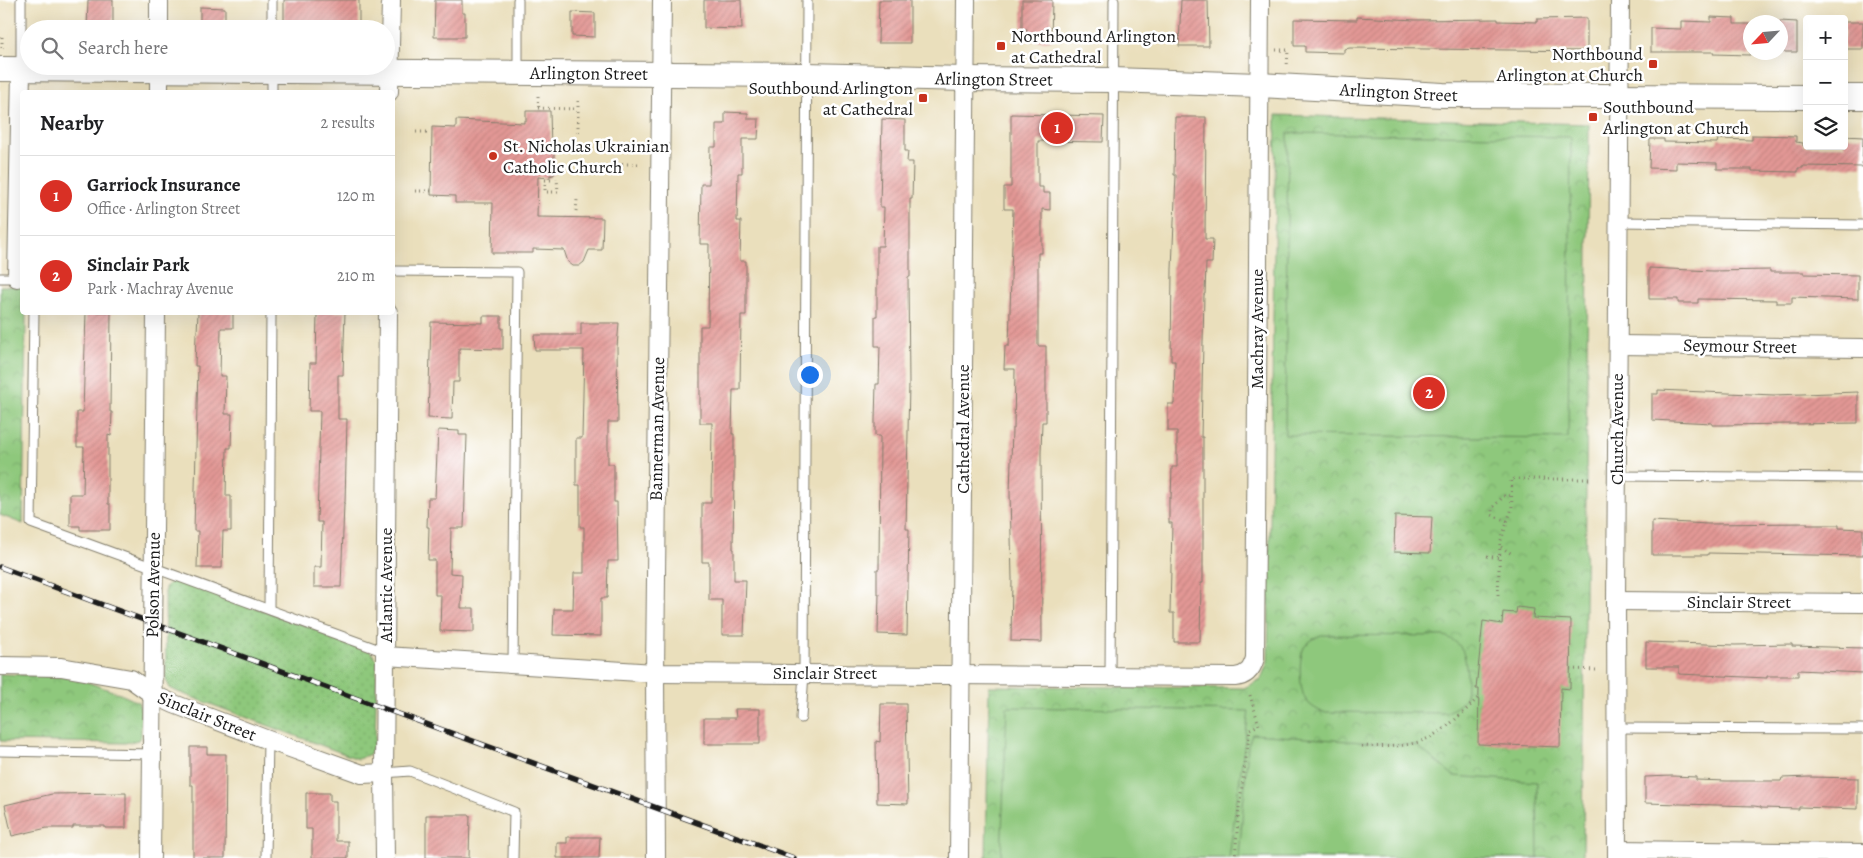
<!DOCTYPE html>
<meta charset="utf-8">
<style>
body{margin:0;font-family:Alegreya,serif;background:#f2f2f2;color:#202124}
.controls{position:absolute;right:15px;top:15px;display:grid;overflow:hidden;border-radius:5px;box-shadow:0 5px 20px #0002}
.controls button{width:45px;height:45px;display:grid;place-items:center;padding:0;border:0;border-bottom:1px solid #e0e0e0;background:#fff;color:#202124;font:25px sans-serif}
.compass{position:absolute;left:1743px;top:15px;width:45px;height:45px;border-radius:50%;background:#fff;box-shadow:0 5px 20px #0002;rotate:244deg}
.you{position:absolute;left:809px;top:374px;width:18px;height:18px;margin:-12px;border:4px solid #fff;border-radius:50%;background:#1a73e8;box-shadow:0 0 0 8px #1a73e833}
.badge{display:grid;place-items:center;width:32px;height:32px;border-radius:50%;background:#d93025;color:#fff;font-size:16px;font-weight:700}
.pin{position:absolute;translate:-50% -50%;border:2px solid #fff;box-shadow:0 1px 5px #0006}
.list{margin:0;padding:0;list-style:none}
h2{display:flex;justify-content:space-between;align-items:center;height:65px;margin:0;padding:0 20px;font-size:21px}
h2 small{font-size:16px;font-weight:400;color:#757577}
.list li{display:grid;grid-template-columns:32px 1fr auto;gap:15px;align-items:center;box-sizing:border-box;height:80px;padding:0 20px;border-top:1px solid #e0e0e0}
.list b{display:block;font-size:19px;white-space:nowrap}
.list p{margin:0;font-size:16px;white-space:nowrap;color:#757577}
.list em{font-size:16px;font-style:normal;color:#757577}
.icon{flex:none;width:28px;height:28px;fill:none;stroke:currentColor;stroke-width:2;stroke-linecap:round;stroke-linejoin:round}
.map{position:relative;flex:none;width:1863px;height:858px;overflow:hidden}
.search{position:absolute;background:#fff;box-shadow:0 5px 20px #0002;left:20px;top:20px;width:375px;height:55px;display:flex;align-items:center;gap:12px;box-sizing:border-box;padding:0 18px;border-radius:28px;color:#757577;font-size:19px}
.panel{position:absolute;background:#fff;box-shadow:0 5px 20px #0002;left:20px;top:90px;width:375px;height:225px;border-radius:5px}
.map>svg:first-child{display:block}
</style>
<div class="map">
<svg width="1863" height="858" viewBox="0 0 1863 858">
<defs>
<pattern id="grass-dots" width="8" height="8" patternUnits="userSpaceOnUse" patternTransform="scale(1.25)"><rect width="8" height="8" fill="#8ec87c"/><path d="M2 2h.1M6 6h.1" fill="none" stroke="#7aab6b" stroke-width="1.8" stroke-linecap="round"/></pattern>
<pattern id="park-crowns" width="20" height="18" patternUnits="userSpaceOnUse" patternTransform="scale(1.25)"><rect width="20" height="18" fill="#8ec87c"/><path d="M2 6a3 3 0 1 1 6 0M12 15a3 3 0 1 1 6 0" fill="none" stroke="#7aab6b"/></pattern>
<pattern id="building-hatch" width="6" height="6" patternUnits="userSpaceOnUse" patternTransform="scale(1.25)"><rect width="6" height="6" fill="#e39895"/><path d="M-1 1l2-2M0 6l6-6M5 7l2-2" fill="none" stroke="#c28280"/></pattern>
</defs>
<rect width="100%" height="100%" fill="#fff"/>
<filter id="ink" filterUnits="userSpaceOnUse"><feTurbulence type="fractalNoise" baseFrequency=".02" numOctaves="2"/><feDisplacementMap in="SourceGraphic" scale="10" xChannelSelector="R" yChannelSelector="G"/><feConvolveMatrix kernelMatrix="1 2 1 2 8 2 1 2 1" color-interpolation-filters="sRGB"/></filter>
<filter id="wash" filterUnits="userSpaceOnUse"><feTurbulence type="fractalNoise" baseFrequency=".0096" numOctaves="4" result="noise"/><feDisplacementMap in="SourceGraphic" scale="20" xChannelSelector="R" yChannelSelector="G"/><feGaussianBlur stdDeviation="1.12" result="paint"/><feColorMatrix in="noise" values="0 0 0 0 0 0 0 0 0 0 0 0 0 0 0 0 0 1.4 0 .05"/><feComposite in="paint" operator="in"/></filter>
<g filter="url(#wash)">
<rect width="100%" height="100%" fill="#eadfbc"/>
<path fill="url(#grass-dots)" stroke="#55724c" d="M178,580L368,648L377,660L375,742L370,754L358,759L178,692L170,688L166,680L165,588L171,581Z"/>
<g fill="url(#park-crowns)" stroke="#55724c">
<path d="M1276,115L1589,124L1583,858H986L989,686L1244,688L1261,679L1268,661Z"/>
<path d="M0,286H22V312L26,313L23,524L0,515Z"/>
<path d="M0,674L57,676L76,678L118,693L138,702L141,710V736L138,740L125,743L0,741Z"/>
</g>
<g fill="#8ec87c" stroke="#55724c">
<path d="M1288,133L1571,137L1568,438L1285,435Z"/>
<path d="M1321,635L1445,636C1451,639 1457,642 1461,648C1467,655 1468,686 1466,695C1463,704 1454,709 1445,713L1322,712C1316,709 1310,706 1306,700C1299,691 1298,655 1305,646C1309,641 1315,638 1321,635Z"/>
<path d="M1007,707L1249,711L1229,858H1001Z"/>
<path d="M1252,734L1417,746L1454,776L1537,782L1538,858H1239L1248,746Z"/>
</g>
<g id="blocks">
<g fill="url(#building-hatch)">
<path d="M88,0H113V29H87Z"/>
<rect x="284" y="0" width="75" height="29"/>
<path d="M435,0H462V13H465V37H434Z"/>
<path d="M704,0H741L742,29L704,28Z"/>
<path d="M879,0H910V43H878Z"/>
<path d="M1022,0H1052L1051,41H1027V29H1022Z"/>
<path d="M1181,0H1208L1209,46H1179Z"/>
<path d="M200,7L225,8V29H200Z"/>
<path d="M572,12L595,13V37L572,36Z"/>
<path d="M1357,17L1415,20L1498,19V21L1537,22V19L1587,18V51L1350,48L1344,49V53L1305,52V46H1294V19L1357,20Z"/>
<path d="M1711,17L1734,18V24H1750V55L1713,54L1714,52H1651V28L1681,29V21L1711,22Z"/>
<path d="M1780,21L1797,22V52H1780Z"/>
<rect x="1844" y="22" width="19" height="27"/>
<path d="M526,111H550L551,150H554V175H550V178L538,177L537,217L603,218L602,250H589L584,262L579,266H573L568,262L564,250L533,249V253H492L493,203H455V196L431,195L432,127L456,128V120L524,123V121H526Z"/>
<path d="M725,112L748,113V119H759L758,139H742V173H738L737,221H741L740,261H746V315H741L740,390H733L732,434H734V475L733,549H734V580H746L744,635H722V600H709V562H702V503H711L712,423H700V326H708L709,244H700L701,184H709L710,147H716V124H725Z"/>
<path d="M1011,114L1104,116L1103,142L1038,141V187H1043V193H1050V210L1042,209V253H1038V346H1046V422H1042L1041,453L1042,642L1011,641L1012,579L1010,493L1012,429H1014L1015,369H1004L1005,346H1009L1013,209H1004V187H1011Z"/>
<path d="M1175,117H1206L1205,239H1213L1212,263H1206L1205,294H1204L1201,437H1203V583H1201L1200,642H1174V613H1170L1172,523H1169V498H1171L1172,467H1177V431H1168V404H1174L1175,361H1171L1172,269L1176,175H1174Z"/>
<path d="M882,119L905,120V151H908L907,162H913L912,199H910V277H908L909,384L906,529H909L907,635L878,634L879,593H877V569H879L880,436H875V420L876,384H879L880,346H875V316H877V246H883L884,207H880Z"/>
<path d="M1752,135L1796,136V142L1803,143V146H1844V136L1863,137L1862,167L1803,166V168H1798V172L1752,171V169H1717V163L1676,162V169L1649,168L1650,139H1664V142L1717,143L1718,139L1752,140Z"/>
<path d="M1649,268L1712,271L1770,270V272H1804V274L1858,275V299L1792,297V303H1776V300L1698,299V303H1678V299H1649Z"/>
<path d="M86,312H111L110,412H112L111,436L108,435V504H110V530H80V526H70V494H83L84,447H77V412H83Z"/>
<path d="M198,312H233V328H221L220,376H226L225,414H232L231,448H227L226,496H231V531H223L222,568H197L198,531H194L198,366H195L196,333H197Z"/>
<path d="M317,312H345L343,375H338V419H347L345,503H344L341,587H314V567H321L322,522H317L320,411H309L310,363H316Z"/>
<path d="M483,316H501V328H503V349L459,348V382H453L452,419L428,418L431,322L483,323Z"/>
<path d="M581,323H619L617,347L618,422H608V464H614V502H617L618,561H608L607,598H601V636L553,635L554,609H573L574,573H584V527H580V485H576V438H582L584,350H535L534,335H581Z"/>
<path d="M1658,390L1774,395L1858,392V423L1723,425H1712V423L1652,420V394H1658Z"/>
<path d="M438,430L459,431V435H467L464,528H451L450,573L462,574L461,608H474V632L440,631L441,595H435V560H428L429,527H427L428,498H435Z"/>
<path d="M1395,516L1432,517L1430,553L1394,552Z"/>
<path d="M1652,521L1708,524L1807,523V525H1839V528L1863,529V556L1708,553V555H1652Z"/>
<path d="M1517,607L1534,609L1533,618L1571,620L1570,689L1561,688L1560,747L1478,744L1479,689H1476L1483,621L1502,624L1503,612L1516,613Z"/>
<path d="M1646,642L1735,645L1792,644V646L1863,648V673L1798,670V676H1767V678L1679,674V667H1646Z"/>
<path d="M881,704H906L908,804L877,803L876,741L880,742Z"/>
<path d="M735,709H760V744H704V718H736Z"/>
<path d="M190,747H207V754H226L225,858H193V785H190Z"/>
<path d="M1672,776L1696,777V780L1727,781H1781L1782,778L1809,777L1858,778V809L1799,807V809L1761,808V807L1754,806L1645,803V777Z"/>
<path d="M126,793V828H105V826H73V828H47L12,836L5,805L52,794Z"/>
<path d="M306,793H330V801H336V841H348V858H312V829H306Z"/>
<path d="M426,815H470L469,858H426Z"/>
<path d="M567,837H600L599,858H557V843H567Z"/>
</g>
</g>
</g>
<g filter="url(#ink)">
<use href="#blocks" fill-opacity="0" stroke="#837e6c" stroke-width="1"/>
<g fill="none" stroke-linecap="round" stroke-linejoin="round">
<defs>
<g id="lane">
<path d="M272,29V0"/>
<path d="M21,69V0"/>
<path d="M518,72V0"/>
<path d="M272,92V73"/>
<path d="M1618,222L1863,225"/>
<path d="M392,271L517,272L513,664"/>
<path d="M0,278H20"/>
<path d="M34,312L31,523L385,652"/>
<path d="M1617,476L1863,478"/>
<path d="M269,609L271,312"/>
<path d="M1110,676L1114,0"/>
<path d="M801,718L804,673L807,0"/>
<path d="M1616,728L1863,729"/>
<path d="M0,751L151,754"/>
<path d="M384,773L410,771L514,812L513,858"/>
<path d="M266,858L268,740"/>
</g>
<g id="street">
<path d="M159,29V0"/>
<path d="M159,92V66"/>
<path d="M389,92L391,0"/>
<path d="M17,278L21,70"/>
<path d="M1618,345L1863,348"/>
<path d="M1616,601L1863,603"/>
<path d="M385,656L655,673L1235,677C1247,676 1252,669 1255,658L1260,0"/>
<path d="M0,666L61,667L131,679L152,694L174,704L268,740L362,774L384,773"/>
<path d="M1617,850L1863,853"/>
<path d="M151,858L156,312"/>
<path d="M385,858L384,773L388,312"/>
<path d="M656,858L655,673L662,0"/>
<path d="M959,858L966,0"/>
<path d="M1617,858L1616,601L1620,0"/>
</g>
<g id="secondary">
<path id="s1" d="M0,69L807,75L965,79L1113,80L1259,85L1443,95L1807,97"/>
<path d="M1844,97H1863"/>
</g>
</defs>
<use href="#lane" stroke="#837e6c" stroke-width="11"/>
<use href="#street" stroke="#837e6c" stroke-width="20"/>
<use href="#secondary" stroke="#837e6c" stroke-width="26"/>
<g stroke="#837e6c" stroke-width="3" stroke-dasharray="1 4" stroke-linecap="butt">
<path d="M2,48V37"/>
<path d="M1276,50H1288L1287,67"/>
<path d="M538,96L539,111"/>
<path d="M538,108L578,109"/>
<path d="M416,132H431"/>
<path d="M578,132V97"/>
<path d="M612,164H642"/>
<path d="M551,175V180H545V192H558L557,178"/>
<path d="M415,191H431"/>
<path d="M576,211L577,200"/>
<path d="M1507,521L1492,515V508L1504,496L1511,495"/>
<path d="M1501,547L1512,554"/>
<path d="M1487,556L1500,558"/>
<path d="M1498,595L1500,543L1512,508L1511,479H1591"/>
<path d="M1570,669L1598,670"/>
<path d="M1362,746C1386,747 1416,748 1437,733C1452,724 1466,710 1479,697"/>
<path d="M1235,858L1239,808L1250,729L1259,725L1249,692"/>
</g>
<use href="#lane" stroke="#fff" stroke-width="9"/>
<use href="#street" stroke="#fff" stroke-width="18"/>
<use href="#secondary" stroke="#fff" stroke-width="24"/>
<defs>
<path id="rail" d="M0,567L385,709L794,858"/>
</defs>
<use href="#rail" stroke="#1c1c1c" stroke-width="5.5"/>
<use href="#rail" stroke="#fff" stroke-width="4" stroke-dasharray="11" stroke-linecap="butt"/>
</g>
</g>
<g fill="#c8321e" stroke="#fff" stroke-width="2">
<rect x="996" y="41" width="10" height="10" rx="2.5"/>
<rect x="1648" y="59" width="10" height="10" rx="2.5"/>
<rect x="918" y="93" width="10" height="10" rx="2.5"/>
<rect x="1588" y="112" width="10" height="10" rx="2.5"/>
<circle cx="493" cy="156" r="5"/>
</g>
<g text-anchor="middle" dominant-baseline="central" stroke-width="5" stroke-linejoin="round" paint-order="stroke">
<g font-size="18" fill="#1c1c1c" stroke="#fff" text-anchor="start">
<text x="1011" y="36">Northbound Arlington<tspan x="1011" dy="21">at Cathedral</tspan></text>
<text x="1643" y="54" text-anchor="end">Northbound<tspan x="1643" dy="21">Arlington at Church</tspan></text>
<text x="913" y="88" text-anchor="end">Southbound Arlington<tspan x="913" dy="21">at Cathedral</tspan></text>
<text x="1603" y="107">Southbound<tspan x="1603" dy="21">Arlington at Church</tspan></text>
<text x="503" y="146">St. Nicholas Ukrainian<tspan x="503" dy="21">Catholic Church</tspan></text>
</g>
<g font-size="18" fill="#1c1c1c" stroke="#fff">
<text stroke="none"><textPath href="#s1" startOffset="589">Arlington Street</textPath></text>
<text stroke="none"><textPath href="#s1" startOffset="994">Arlington Street</textPath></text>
<text stroke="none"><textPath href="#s1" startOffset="1399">Arlington Street</textPath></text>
<text transform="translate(1257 329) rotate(-90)">Machray Avenue</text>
<text transform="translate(1740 346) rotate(1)">Seymour Street</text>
<text transform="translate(657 429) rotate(-89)">Bannerman Avenue</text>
<text transform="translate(963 429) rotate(-90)">Cathedral Avenue</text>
<text transform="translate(1617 429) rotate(-90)">Church Avenue</text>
<text transform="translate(153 585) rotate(-89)">Polson Avenue</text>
<text transform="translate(386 585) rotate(-90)">Atlantic Avenue</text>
<text x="1739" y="602">Sinclair Street</text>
<text x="825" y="673">Sinclair Street</text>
<text transform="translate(207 716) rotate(22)">Sinclair Street</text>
</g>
</g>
</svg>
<div class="controls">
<button>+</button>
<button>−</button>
<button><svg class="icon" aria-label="layers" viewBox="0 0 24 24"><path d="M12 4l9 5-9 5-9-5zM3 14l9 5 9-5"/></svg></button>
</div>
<svg class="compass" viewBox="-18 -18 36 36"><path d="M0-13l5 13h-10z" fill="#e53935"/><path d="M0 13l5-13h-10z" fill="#757577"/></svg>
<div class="you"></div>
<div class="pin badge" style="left:1057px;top:128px">1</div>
<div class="pin badge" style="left:1429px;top:393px">2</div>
<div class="search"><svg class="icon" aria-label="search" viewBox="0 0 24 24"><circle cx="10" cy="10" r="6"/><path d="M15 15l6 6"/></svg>Search here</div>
<section class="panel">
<h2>Nearby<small>2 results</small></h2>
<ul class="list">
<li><span class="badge">1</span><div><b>Garriock Insurance</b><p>Office · Arlington Street</p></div><em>120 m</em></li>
<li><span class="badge">2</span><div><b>Sinclair Park</b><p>Park · Machray Avenue</p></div><em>210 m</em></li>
</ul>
</section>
</div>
